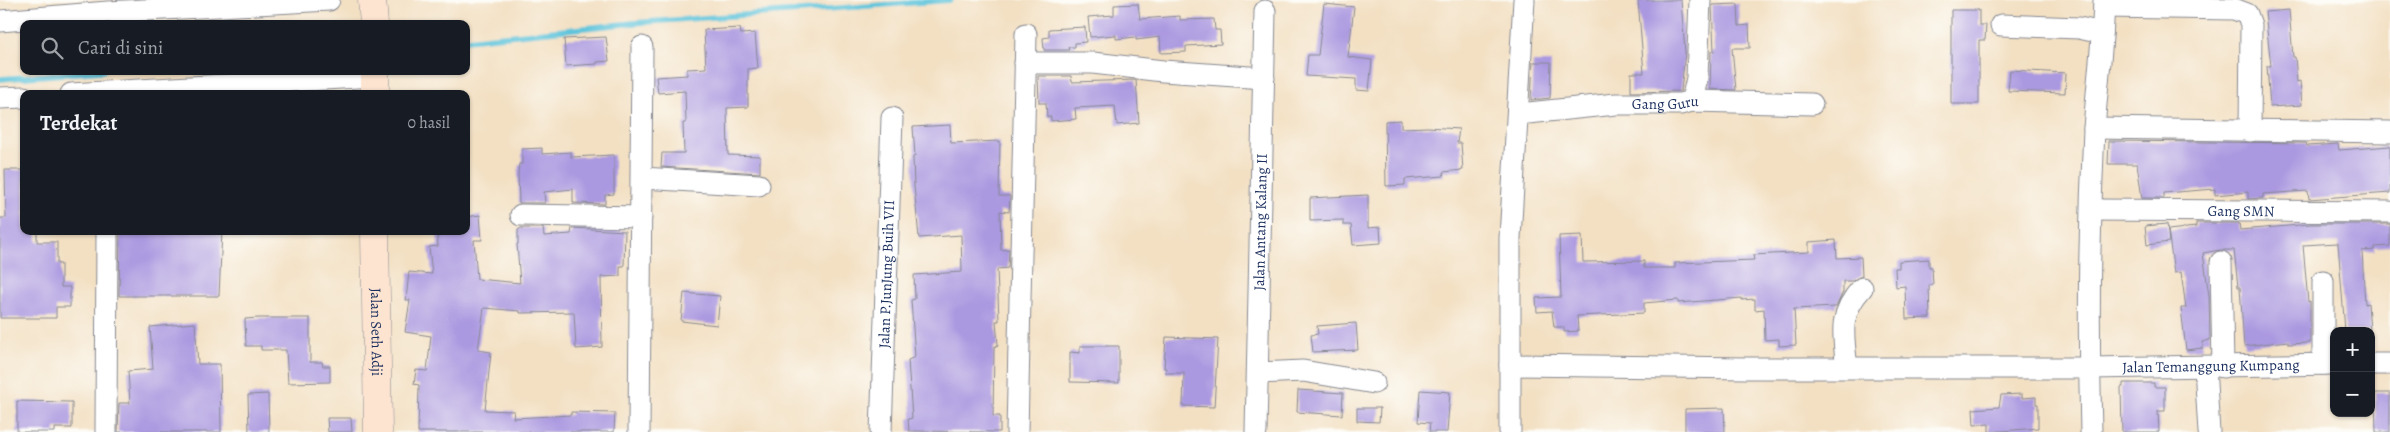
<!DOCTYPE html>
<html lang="id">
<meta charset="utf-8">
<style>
body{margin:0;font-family:Alegreya,serif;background:#242831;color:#f1f3f6}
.controls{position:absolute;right:15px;bottom:15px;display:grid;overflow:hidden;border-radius:10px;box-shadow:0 1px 4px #0004}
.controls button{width:45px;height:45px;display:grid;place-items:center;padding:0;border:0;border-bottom:1px solid #363941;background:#171b24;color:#f1f3f6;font:25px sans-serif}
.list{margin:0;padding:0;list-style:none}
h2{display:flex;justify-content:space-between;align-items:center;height:65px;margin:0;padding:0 20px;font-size:21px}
h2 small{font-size:16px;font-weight:400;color:#9ea1a6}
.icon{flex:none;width:28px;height:28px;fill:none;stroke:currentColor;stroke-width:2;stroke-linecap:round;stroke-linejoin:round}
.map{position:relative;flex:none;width:2390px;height:432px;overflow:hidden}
.search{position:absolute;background:#171b24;box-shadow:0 1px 4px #0004;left:20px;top:20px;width:450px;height:55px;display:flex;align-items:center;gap:12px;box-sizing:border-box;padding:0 18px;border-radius:10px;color:#9ea1a6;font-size:19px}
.panel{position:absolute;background:#171b24;box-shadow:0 1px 4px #0004;left:20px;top:90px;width:450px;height:145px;border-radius:10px}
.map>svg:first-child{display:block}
</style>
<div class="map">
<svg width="2390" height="432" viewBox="0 0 2390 432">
<rect width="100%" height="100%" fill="#fdfcf7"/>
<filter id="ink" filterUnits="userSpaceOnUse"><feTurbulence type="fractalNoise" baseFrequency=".02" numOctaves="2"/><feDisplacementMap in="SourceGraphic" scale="10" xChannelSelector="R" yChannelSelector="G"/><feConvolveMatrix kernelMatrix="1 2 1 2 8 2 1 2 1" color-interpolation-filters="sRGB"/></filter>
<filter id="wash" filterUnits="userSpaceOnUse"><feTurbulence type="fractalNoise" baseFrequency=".0096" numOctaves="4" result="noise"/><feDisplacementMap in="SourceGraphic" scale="20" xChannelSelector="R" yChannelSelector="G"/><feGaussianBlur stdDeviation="1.12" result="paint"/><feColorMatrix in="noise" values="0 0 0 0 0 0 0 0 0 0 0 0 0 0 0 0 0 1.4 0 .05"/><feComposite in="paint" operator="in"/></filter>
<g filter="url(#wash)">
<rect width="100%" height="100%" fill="#f3e0c3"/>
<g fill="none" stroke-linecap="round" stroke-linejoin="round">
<g stroke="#5ec4db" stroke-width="5.5">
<path d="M466,40L633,23L951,0"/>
<path d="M0,79L103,71"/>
</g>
</g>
<g id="blocks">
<g fill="#aa98e0">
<path d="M1638,0H1681L1685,52L1681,91L1631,92V73H1644Z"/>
<path d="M1138,4L1140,19L1180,16V20L1214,19L1215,30H1220L1221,44L1186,46V52L1161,53L1160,37L1136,40V37L1116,39V35L1090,37L1088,17L1114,15V5Z"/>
<path d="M1324,4L1354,7L1348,57L1372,60L1369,91L1356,90V79L1306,76L1308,55H1318Z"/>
<path d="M1738,4L1739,26L1749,25L1750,48H1732L1736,90L1710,89L1711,51H1714L1712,5Z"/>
<path d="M1951,10H1979V25H1986L1985,40H1979V104H1951Z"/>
<path d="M2289,10L2293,57H2295L2297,82L2300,81L2302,105L2270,107L2267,66H2271L2265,12Z"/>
<path d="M1085,27L1086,42L1075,43V47H1068L1069,50H1044L1043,38L1049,37V29Z"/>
<path d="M740,28L741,34L755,33L758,68L748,69V107L727,108L728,155L760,156V173L661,167L662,153H684L683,123H686L685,91L658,93L656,77L687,75V69L706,68L704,30Z"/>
<path d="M606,37L609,61L597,62V64L566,66L564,39Z"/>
<path d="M1533,62H1551L1550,98L1531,100Z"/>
<path d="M2010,70L2066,73L2065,93L2008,91Z"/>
<path d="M1038,76H1071L1072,82L1136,80L1139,123L1117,125L1115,106L1075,108L1076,119L1051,121V117H1047L1046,103H1039Z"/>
<path d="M1401,120V128L1428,127L1459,129L1457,143H1461L1463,170L1443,172L1444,176L1405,179V185L1386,186L1385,121Z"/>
<path d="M950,125L951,143L1000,141L999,196H1010L1009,212L1000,211L1001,250L1009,249L1008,268L997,269L999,321H996L998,345L994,347L993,416H1000V432L909,431L908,419L912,418L908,360L915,357L911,300L915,299L914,275L962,272L961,235L919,238L914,186L913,157L915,156L913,127Z"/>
<path d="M2109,141L2306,143L2307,146L2338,144L2339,150L2390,146V193L2309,199L2308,191L2263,194V198L2248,199V192L2215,195V189L2164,193V198H2142L2137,164H2108Z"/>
<path d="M542,148V154L571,152V157L614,155V194L605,195V204L573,203V189L544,192L545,203H519L518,174L519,164H522V149Z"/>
<path d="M5,170H24V231H37V242H57V264H61V287H70V307H56V318H0V218H6Z"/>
<path d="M1368,195V228L1380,227L1381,243L1353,245L1351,225H1343V220L1310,221V198Z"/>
<path d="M480,215L482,240H474L477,279L520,283L517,244H518V230L521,228H543L544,236L571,234L572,228L625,231L624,266H620V276L601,277L602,347L576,349L574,312L520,313V311L484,308L478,350L491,352L485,410L514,411L513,418L571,415V412L615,413L614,432H418L419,385L414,384L416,370L427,371L431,336L405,332L410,300H406L409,272L432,274L429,247L438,246L437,231H466V217Z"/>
<path d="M2196,223H2239L2240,230L2311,224H2390V246L2375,247V250L2362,251L2365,304L2368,303L2370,331H2345L2338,243L2303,245L2308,302L2310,301V343L2288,344V341L2244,346L2240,287H2238L2234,250H2220L2203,253L2209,296L2210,340L2202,342L2203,348L2186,350L2181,308H2186L2181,272L2174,273L2168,230L2196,227Z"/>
<path d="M2167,224L2169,242L2147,245L2145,226Z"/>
<path d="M120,231H222L219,296H119Z"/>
<path d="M1582,235L1583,262L1644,261V268H1675V263L1754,260L1753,255L1809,252V242L1836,240L1837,258L1861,257L1862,276L1852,281H1843V292L1836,307L1794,309L1796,345L1779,346V339L1765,340L1764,309L1755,310V299L1742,300V298L1678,303V300L1644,303V313L1577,316L1578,331L1564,332V327H1554L1552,311L1537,312L1536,298L1561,297L1559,236Z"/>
<path d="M1929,259V267H1932L1933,285H1929L1930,318L1906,319L1905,286L1896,287L1895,268H1899V261Z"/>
<path d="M684,293L720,296L717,325L681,321Z"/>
<path d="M259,318H310V362H322L323,366H330V382L288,383L286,350H261V346H246L245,319Z"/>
<path d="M195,323L198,364H220L221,432H118L119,403H130L128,371L153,369L150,327Z"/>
<path d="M1356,323L1358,350L1313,352L1311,335L1318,334L1317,326Z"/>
<path d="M1166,337L1218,339L1214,407L1183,406L1184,373H1166V368H1164Z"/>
<path d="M1080,346H1119V383L1070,382V352L1080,353Z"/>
<path d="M2123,383H2154V387H2165V411H2158L2159,432H2122L2121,387H2123Z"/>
<path d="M1298,390L1343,393L1342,415L1297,412Z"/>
<path d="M1420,390L1450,392L1447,432H1429L1430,423L1418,422Z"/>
<path d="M2375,393H2390V432H2376Z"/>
<path d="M268,394L269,432H249L248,395Z"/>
<path d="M2022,394V398L2036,397V404H2038V428L1989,432V424L1974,425L1973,409L1999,407L2001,395Z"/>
<path d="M17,401L72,402V428H55V432H17Z"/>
<path d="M1357,408H1380L1379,422L1357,421Z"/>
<path d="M1724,408L1725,432H1685V409Z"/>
<path d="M327,418H351L352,432H328Z"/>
</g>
</g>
</g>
<g filter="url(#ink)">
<use href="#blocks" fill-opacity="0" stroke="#878890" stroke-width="1"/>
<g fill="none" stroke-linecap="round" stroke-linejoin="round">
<defs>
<g id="street">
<path d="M2104,7L2234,9L2247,14L2251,25L2250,131"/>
<path d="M0,21L108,12L329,0"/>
<path d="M2001,25L2079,28L2102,33"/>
<path d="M1025,63H1093L1163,71L1264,78"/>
<path d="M71,94L375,76"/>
<path d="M0,98L24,97"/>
<path d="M1692,101L1697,78L1700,0"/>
<path id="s1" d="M1518,114L1616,104H1680L1692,101L1812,104"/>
<path d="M2094,128L2390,132"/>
<path d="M642,178L759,185"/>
<path id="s2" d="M2092,210L2390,212"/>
<path d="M521,215L641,217"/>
<path d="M2221,262L2223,367"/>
<path d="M2323,281V364"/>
<path d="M2371,364H2390"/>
<path id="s3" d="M1510,365L1746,368H2089L2334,364"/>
<path d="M1847,367C1843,334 1838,314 1862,288"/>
<path d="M2205,367L2209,432"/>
<path d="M1258,373L1303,371L1374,383"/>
<path d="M106,432L107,231"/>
<path d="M639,432L642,47"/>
<path id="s4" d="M881,432L892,118"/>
<path d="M1017,432L1026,34"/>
<path id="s5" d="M1256,432L1265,11"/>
<path d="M1510,432V238L1524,0"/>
<path d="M2091,432C2088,331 2089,230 2094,129C2097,86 2103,43 2104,0"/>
</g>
<g id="secondary">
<path d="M372,0L374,24"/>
<path d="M375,71V94"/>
<path id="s6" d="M375,231L378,432"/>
</g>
</defs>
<use href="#street" stroke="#878890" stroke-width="23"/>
<use href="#secondary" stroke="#878890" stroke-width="29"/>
<use href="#street" stroke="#fff" stroke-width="21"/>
<use href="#secondary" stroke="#fde4d1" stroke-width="28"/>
</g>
</g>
<g text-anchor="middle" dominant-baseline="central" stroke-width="5" stroke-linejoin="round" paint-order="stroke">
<g font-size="15" fill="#1b2f5e" stroke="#fdfcf7">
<text stroke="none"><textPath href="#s1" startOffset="148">Gang Guru</textPath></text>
<text stroke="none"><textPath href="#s2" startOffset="149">Gang SMN</textPath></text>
<text stroke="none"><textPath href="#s5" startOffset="210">Jalan Antang Kalang II</textPath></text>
<text stroke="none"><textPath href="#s4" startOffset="158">Jalan P.JunJung Buih VII</textPath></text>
<text stroke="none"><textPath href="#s6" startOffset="101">Jalan Seth Adji</textPath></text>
<text stroke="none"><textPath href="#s3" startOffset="701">Jalan Temanggung Kumpang</textPath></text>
</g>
</g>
</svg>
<div class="controls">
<button>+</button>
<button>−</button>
</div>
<div class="search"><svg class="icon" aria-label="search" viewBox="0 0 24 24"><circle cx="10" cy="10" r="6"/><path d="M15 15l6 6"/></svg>Cari di sini</div>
<section class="panel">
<h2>Terdekat<small>0 hasil</small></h2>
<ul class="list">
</ul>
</section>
</div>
